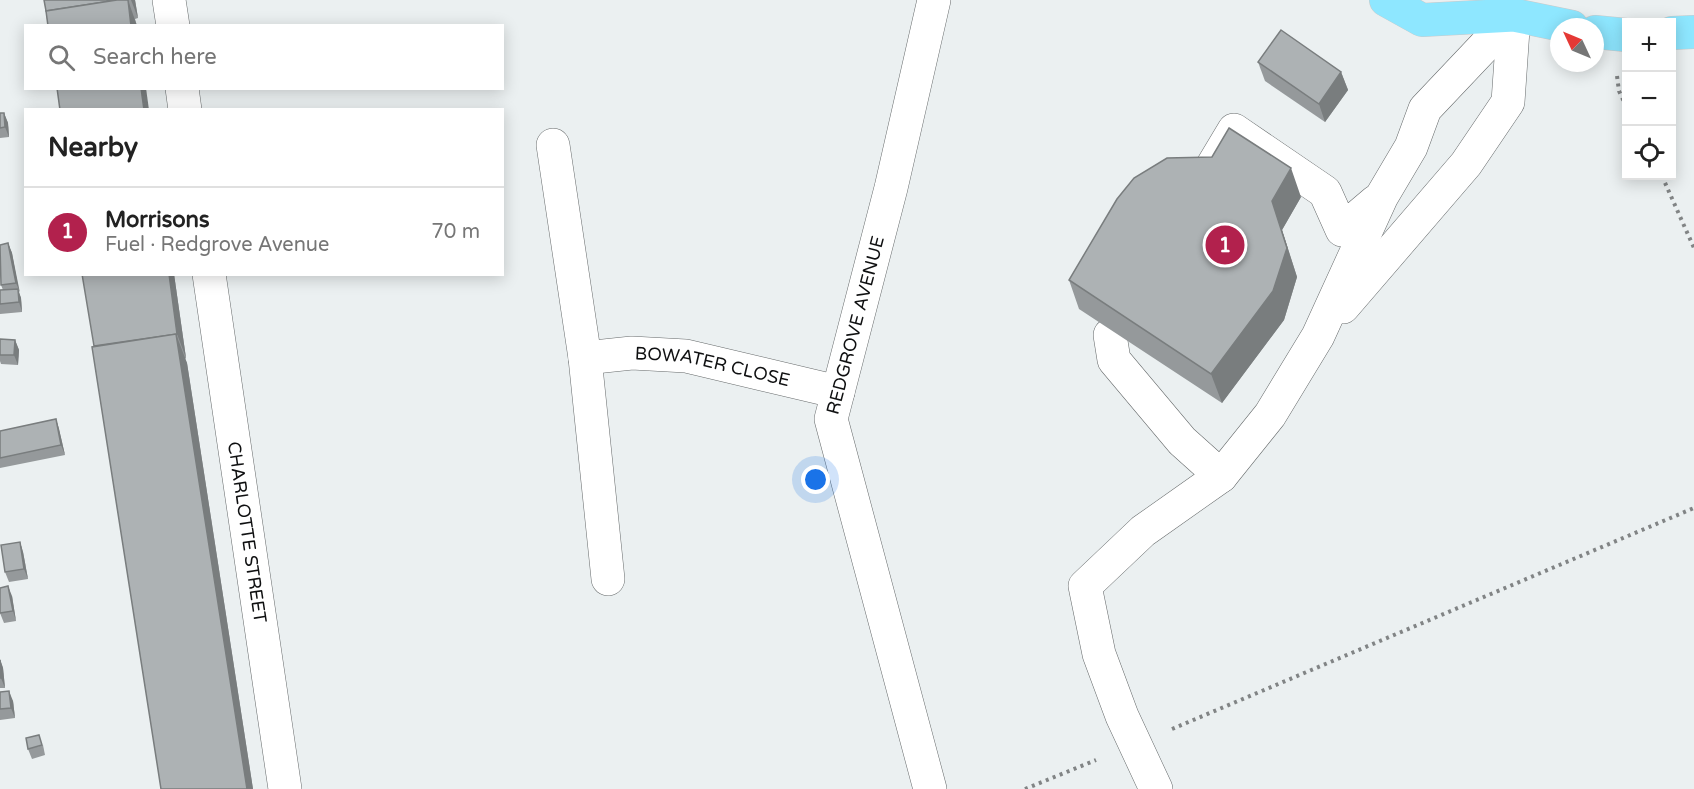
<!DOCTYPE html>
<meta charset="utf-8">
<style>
body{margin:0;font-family:"Varela Round",sans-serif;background:#f2f2f2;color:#222}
.controls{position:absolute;right:18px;top:18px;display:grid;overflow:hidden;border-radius:0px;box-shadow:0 3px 15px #0003}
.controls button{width:54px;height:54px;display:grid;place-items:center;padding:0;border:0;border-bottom:2px solid #e0e0e0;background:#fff;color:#222;font:30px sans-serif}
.compass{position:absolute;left:1550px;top:18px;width:54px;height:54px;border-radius:50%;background:#fff;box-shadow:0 3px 15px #0003;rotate:314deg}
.you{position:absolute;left:816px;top:480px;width:21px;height:21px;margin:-15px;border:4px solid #fff;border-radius:50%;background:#1a73e8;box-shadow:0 0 0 9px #1a73e833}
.badge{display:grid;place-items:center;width:39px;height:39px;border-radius:50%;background:#b2214d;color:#fff;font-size:20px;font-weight:700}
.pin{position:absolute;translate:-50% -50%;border:3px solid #fff;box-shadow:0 2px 6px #0006}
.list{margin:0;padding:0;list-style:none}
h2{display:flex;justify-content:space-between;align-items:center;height:78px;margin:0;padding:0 24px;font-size:26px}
h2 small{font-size:20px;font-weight:400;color:#767676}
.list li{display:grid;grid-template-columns:39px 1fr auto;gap:18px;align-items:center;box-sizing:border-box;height:90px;padding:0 24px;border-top:2px solid #e0e0e0}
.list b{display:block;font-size:22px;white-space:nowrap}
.list p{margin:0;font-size:20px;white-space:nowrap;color:#767676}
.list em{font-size:20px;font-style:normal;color:#767676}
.icon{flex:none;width:33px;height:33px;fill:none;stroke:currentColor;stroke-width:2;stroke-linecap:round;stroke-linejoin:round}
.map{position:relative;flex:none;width:1694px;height:789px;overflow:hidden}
.search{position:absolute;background:#fff;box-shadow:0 3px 15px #0003;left:24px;top:24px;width:480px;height:66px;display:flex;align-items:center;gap:15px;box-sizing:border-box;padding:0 21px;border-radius:0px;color:#767676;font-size:22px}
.panel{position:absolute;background:#fff;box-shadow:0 3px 15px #0003;left:24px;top:108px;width:480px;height:168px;border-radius:0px}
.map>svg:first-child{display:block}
</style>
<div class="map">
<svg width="1694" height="789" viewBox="0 0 1694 789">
<rect width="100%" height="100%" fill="#ebf0f1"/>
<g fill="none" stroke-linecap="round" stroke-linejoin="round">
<defs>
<g id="minor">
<path d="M169,0L173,26"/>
<path d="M182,88L185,110"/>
<path d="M553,145L585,358L608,579"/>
<path d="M1210,170L1234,130L1325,192L1342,230L1375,202"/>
<path id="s1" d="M209,274L285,789"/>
<path d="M1343,307L1466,164L1508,102L1514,15"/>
<path d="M1110,335L1114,360L1182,441L1221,476"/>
<path id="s2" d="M585,358L632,353L686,356L838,392"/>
<path id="s3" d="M930,789L831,419L891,188L934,0"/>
<path d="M1156,789L1122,716L1099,654L1085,586L1143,531L1221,476L1270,415L1318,336L1382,196L1411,147L1425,109L1514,15"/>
</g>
<g id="major">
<path d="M1386,0L1422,20L1514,15L1572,27"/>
<path d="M1595,32L1626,35"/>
<path d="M1672,33L1694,32"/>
</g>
</defs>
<use href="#minor" stroke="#666a6b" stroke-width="34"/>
<use href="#major" stroke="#cacacb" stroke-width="34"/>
<g stroke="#818485" stroke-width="4" stroke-dasharray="3 4.5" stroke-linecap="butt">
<path d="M1617,76L1619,91L1626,106"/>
<path d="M1662,176L1694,248"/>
<path d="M1172,729L1694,508"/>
<path d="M1025,789L1096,760"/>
</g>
<use href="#minor" stroke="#fff" stroke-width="33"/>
<use href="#major" stroke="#8ee7ff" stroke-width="33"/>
</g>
<g fill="#95999b">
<path d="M44,0H135L138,18L135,19L137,26H48Z"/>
<path d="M1258,62L1341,72L1348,90L1325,122L1265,81Z"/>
<path d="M0,113H4L8,123L9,137L0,138Z"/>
<path d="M1301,197L1282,230L1297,277L1284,320L1222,403L1079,309L1069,280Z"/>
<path d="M8,243L12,253L19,293L21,298L22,312L0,314V290H3L1,285Z"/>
<path d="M174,274L186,358L185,359L187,363L253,789H161L94,346Z"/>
<path d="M0,339L15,340L19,350L18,365L1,364L0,361Z"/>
<path d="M56,419L59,429L65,455L0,468V431Z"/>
<path d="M20,542L23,552L28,579L9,582L5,572Z"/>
<path d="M12,596L16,621L4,623L0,613Z"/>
<path d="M0,659L3,668L5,688H0Z"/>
<path d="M0,692L13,701L15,718L0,720Z"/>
<path d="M43,745L45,755L32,759L28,749Z"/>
</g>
<g fill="#797d7e">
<path d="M128,0L136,23L137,26H131Z"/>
<path d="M131,0H135L138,18Z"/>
<path d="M1341,72L1348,90L1325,122L1319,104Z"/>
<path d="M141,88H146L149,110H144Z"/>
<path d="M4,113L8,123L9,137L5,127Z"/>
<path d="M1291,168L1301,197L1282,230L1297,277L1284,320L1222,403L1211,374L1272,201Z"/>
<path d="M8,243L12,253L20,293L16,283Z"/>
<path d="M169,274H174L186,358L177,334Z"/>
<path d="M18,289L21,298L22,312L19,302Z"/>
<path d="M176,334L187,363L253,789H247Z"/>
<path d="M15,340L19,350L18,365L14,355Z"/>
<path d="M56,419L59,429L65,455L61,445Z"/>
<path d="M20,542L23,552L28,579L24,569Z"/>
<path d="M8,586L12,596L16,621L13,611Z"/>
<path d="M0,659L3,668L5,688L1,678Z"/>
<path d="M9,691L13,701L15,718L11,708Z"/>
</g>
<g fill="#adb2b4" stroke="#797d7e" stroke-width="1.5">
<path d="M44,0H117L46,11Z"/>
<path d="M117,0H128L131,26H48L46,11Z"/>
<path d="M1281,30L1341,72L1319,104L1258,62Z"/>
<path d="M57,88H141L144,110H60Z"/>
<path d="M0,113H4L5,127L0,128Z"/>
<path d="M1229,128L1291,168L1272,201L1287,248L1273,291L1211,374L1069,280L1117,199L1134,178L1167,158L1212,157Z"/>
<path d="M8,243L16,283L1,285L0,245Z"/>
<path d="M82,274H169L177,334L94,346Z"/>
<path d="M18,289L19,302L0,304V290Z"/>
<path d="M176,334L247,789H161L92,347Z"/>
<path d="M0,339L15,340L14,355H0Z"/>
<path d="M56,419L61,445L0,458V431Z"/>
<path d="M20,542L24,569L5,572L1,545Z"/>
<path d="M8,586L13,611L0,613V588Z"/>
<path d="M0,660L1,678H0Z"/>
<path d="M9,691L11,708L0,709V692Z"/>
<path d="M39,735L42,745L28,749L26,738Z"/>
</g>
<g text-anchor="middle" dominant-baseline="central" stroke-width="5" stroke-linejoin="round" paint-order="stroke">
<g font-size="18" fill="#0f1011" stroke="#fff">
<text stroke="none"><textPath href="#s3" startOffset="480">REDGROVE AVENUE</textPath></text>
<text stroke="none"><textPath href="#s2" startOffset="129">BOWATER CLOSE</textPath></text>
<text stroke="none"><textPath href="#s1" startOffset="261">CHARLOTTE STREET</textPath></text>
</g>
</g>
</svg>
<div class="controls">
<button>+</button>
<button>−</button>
<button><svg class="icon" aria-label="locate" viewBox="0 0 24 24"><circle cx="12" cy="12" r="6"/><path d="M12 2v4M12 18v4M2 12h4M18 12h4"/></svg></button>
</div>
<svg class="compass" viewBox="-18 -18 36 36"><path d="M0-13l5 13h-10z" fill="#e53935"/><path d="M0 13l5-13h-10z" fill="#767676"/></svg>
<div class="you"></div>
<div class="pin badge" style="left:1225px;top:245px">1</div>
<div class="search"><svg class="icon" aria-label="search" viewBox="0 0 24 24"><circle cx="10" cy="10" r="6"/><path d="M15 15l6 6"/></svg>Search here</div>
<section class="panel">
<h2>Nearby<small></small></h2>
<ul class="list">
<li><span class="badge">1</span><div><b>Morrisons</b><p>Fuel · Redgrove Avenue</p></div><em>70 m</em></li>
</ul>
</section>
</div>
